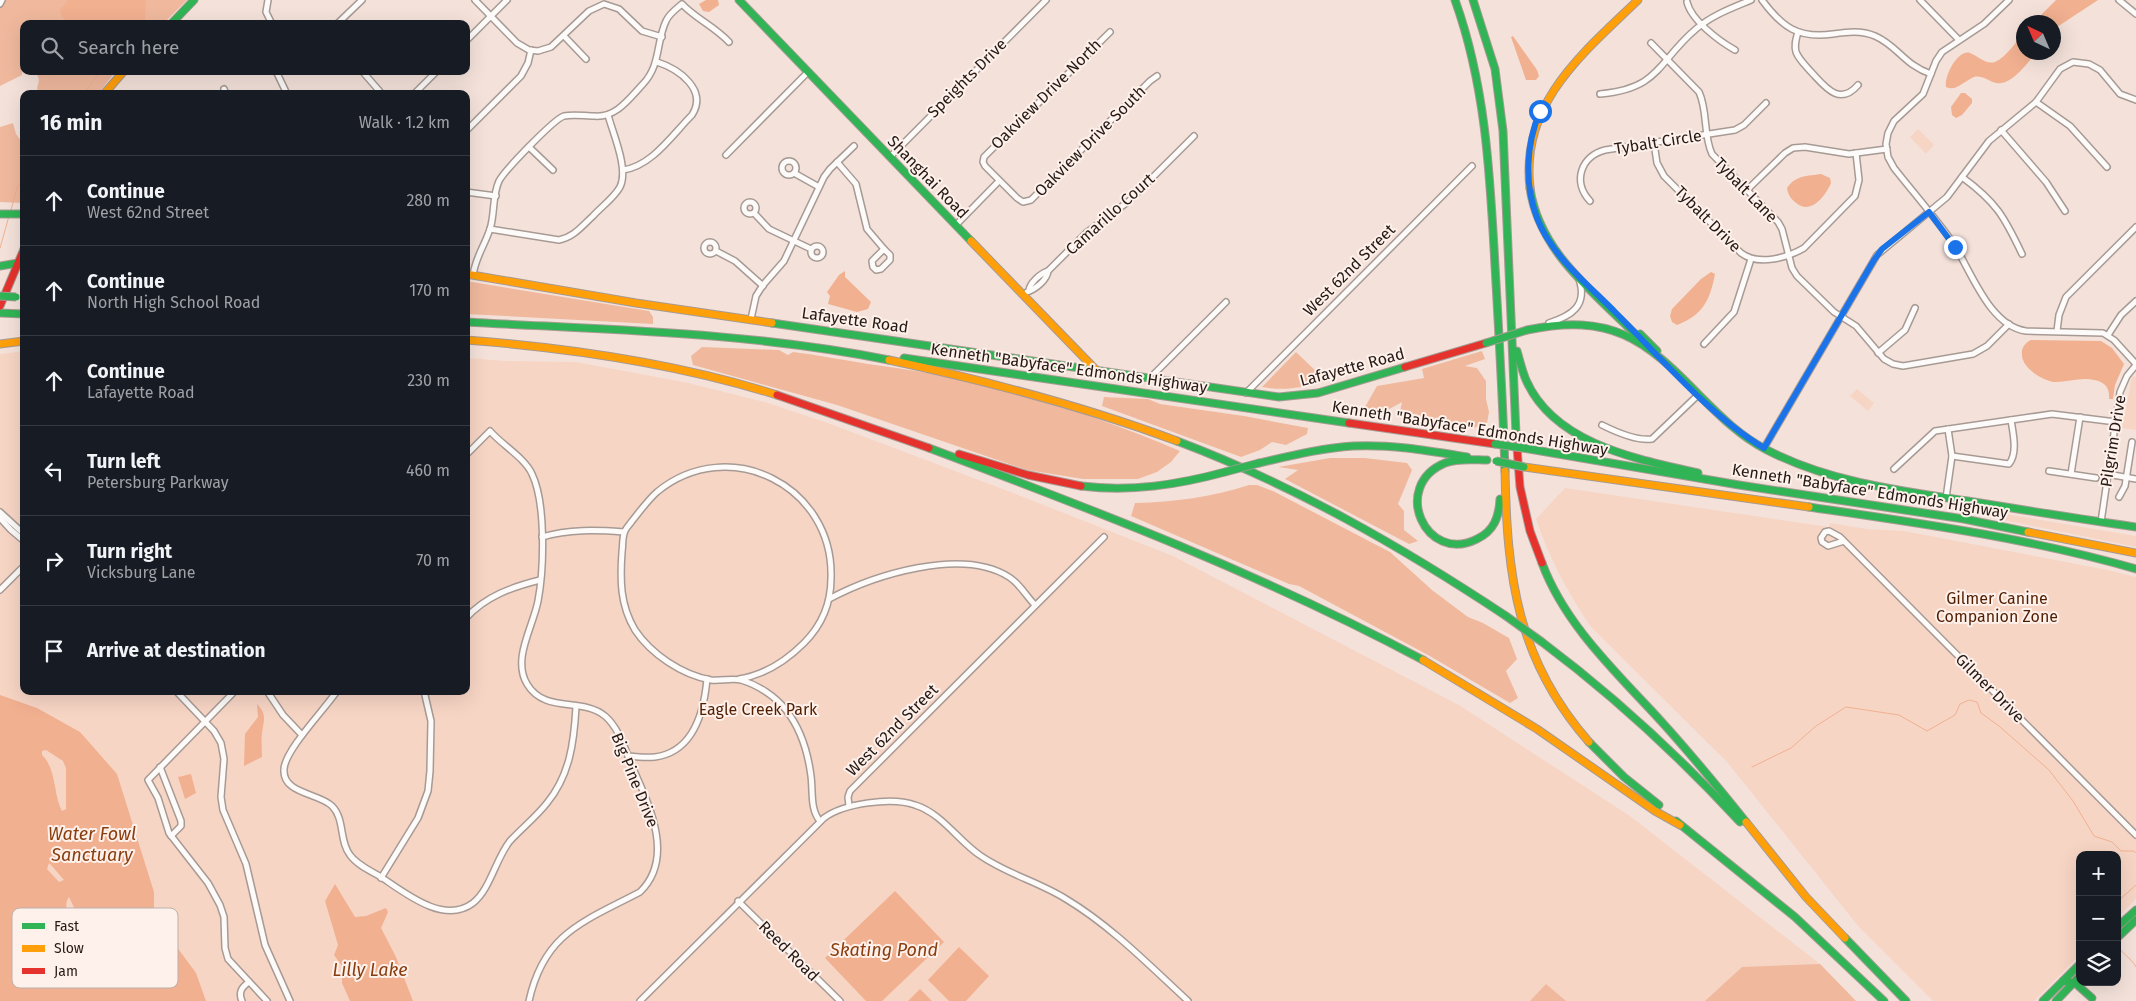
<!DOCTYPE html>
<meta charset="utf-8">
<style>
body{margin:0;font-family:"Fira Sans",sans-serif;background:#20242c;color:#f1f3f6}
.controls{position:absolute;right:15px;bottom:15px;display:grid;overflow:hidden;border-radius:10px;box-shadow:0 5px 20px #0002}
.controls button{width:45px;height:45px;display:grid;place-items:center;padding:0;border:0;border-bottom:1px solid #363941;background:#171b24;color:#f1f3f6;font:25px sans-serif}
.compass{position:absolute;left:2016px;top:15px;width:45px;height:45px;border-radius:50%;background:#171b24;box-shadow:0 5px 20px #0002;rotate:316deg}
.stop{position:absolute;width:15px;height:15px;margin:-11px;border:4px solid #1a73e8;border-radius:50%;background:#fff}
.stop.end{background:#1a73e8;border-color:#fff;box-shadow:0 1px 5px #0008}
.list{margin:0;padding:0;list-style:none}
h2{display:flex;justify-content:space-between;align-items:center;height:65px;margin:0;padding:0 20px;font-size:21px}
h2 small{font-size:16px;font-weight:400;color:#9ea1a6}
.list li{display:grid;grid-template-columns:32px 1fr auto;gap:15px;align-items:center;box-sizing:border-box;height:90px;padding:0 20px;border-top:1px solid #363941}
.list b{display:block;font-size:19px;white-space:nowrap}
.list p{margin:0;font-size:16px;white-space:nowrap;color:#9ea1a6}
.list em{font-size:16px;font-style:normal;color:#9ea1a6}
.icon{flex:none;width:28px;height:28px;fill:none;stroke:currentColor;stroke-width:2;stroke-linecap:round;stroke-linejoin:round}
.map{position:relative;flex:none;width:2136px;height:1001px;overflow:hidden}
.search{position:absolute;background:#171b24;box-shadow:0 5px 20px #0002;left:20px;top:20px;width:450px;height:55px;display:flex;align-items:center;gap:12px;box-sizing:border-box;padding:0 18px;border-radius:10px;color:#9ea1a6;font-size:19px}
.panel{position:absolute;background:#171b24;box-shadow:0 5px 20px #0002;left:20px;top:90px;width:450px;height:605px;border-radius:10px}
.map>svg:first-child{display:block}
</style>
<div class="map">
<svg width="2136" height="1001" viewBox="0 0 2136 1001">
<rect width="100%" height="100%" fill="#f4e2da"/>
<g fill="#f7d5c5">
<path d="M1918,129L1934,145L1926,154L1910,137Z"/>
<path d="M24,351V691H466V358L507,361L576,362L684,382L765,402L828,423L1021,496L1173,556L1459,705L1630,816L1820,964L1856,1001H0V354Z"/>
<path d="M2132,376L2136,377V430L2122,428Z"/>
<path d="M1857,389L1874,403L1868,411L1850,396Z"/>
<path d="M1565,488L1829,527L1830,523L1867,529L1904,531L2108,570L2136,577V899L2117,918V855H2080V955L2034,1001H1933L1858,926L1727,762L1591,627C1568,593 1549,558 1536,519Z"/>
<path d="M1947,504L2136,536V547L1960,511L1948,508Z"/>
</g>
<g fill="#f0b99e">
<path d="M0,0H187L163,24H24L22,75L0,86V97Z"/>
<path d="M36,71H116L98,94H43L37,89L39,80Z"/>
<path d="M13,123L16,134L24,145V203L0,202V127Z"/>
<path d="M466,281L649,311L653,317V324L466,314Z"/>
<path d="M702,347L779,350L788,355L793,352C818,355 843,360 868,364C904,369 940,374 976,382C1046,399 1114,423 1180,451L1171,462L1157,472L1138,479H1083L1027,470L837,405L693,365L691,356Z"/>
<path d="M1482,351L1485,359L1465,366L1477,368L1486,381V399L1489,412L1487,423L1474,428L1400,411L1402,402C1387,410 1382,416 1365,407L1377,386L1424,378L1422,369Z"/>
<path d="M1296,352L1320,375L1332,377L1331,380C1308,386 1287,392 1262,387Z"/>
<path d="M1104,397L1148,399L1160,404L1244,416L1308,428L1307,434L1286,445L1272,442L1260,450L1241,457L1102,406Z"/>
<path d="M1330,458H1365L1407,463L1412,470L1398,504L1404,511V530L1418,541L1409,544L1285,479L1298,470L1278,467Z"/>
<path d="M1249,485H1257L1273,491L1390,552L1432,590L1468,617L1483,623L1509,638L1517,659L1506,671L1518,698L1510,703L1428,655L1299,586L1289,584L1131,516L1135,503C1174,502 1212,497 1249,485Z"/>
<path d="M1820,964L1856,1001H1705L1742,967Z"/>
<path d="M1546,984L1566,1001H1530Z"/>
</g>
<g fill="#f1b090" fill-rule="evenodd">
<path d="M68,0H146L145,18L147,24H72C66,21 61,18 60,10Z"/>
<path d="M706,0H718L719,5L709,12L703,11L699,4Z"/>
<path d="M2056,0H2098L2054,29V22H2034Z"/>
<path d="M2023,34L2024,52L2036,53C2027,63 2012,86 1996,83C1988,81 1982,75 1974,77C1964,81 1956,92 1946,87C1944,76 1958,49 1970,53C1978,56 1986,65 1995,62C2006,57 2016,42 2023,34Z"/>
<path d="M1513,36L1537,70L1539,76L1536,80H1526L1511,37Z"/>
<path d="M1961,93H1965L1972,99V103L1962,115L1956,118L1952,115L1951,107Z"/>
<path d="M1821,174L1830,178L1831,183C1825,197 1810,216 1795,202C1790,198 1788,194 1787,188C1796,175 1807,176 1821,174Z"/>
<path d="M845,271V277L871,302L868,309L857,312L828,304L830,296L827,292L839,275Z"/>
<path d="M1711,272L1715,274C1710,300 1703,315 1677,325L1672,322L1670,316L1672,309L1701,279Z"/>
<path d="M2031,340L2101,341L2112,348L2124,364L2115,385L2113,399H2109C2110,388 2105,382 2094,380C2082,377 2068,382 2056,382C2044,382 2022,368 2022,355C2021,348 2025,343 2031,340Z"/>
<path d="M0,695L37,708L80,732L117,774L154,892V916L196,973L206,1001H0ZM46,750L63,761L66,768V809L62,811C53,795 57,769 42,755V751ZM49,863L51,865L64,880L59,882L47,869ZM69,897L82,924L98,941V945C84,940 58,911 69,897Z"/>
<path d="M257,704C267,714 264,720 262,733C261,741 262,749 262,757L244,766L245,734L258,717Z"/>
<path d="M191,774L196,793L185,799L178,777Z"/>
<path d="M335,884L355,917L366,916L386,908L388,912L381,928L396,957L413,1001H350L342,983V966L334,955L338,945L325,901Z"/>
<path d="M895,891L944,942L882,1001H866L825,958Z"/>
<path d="M959,947L989,976L966,1001H949L928,980Z"/>
<path d="M920,989L932,1001H908Z"/>
</g>
<g fill="none" stroke-linecap="round" stroke-linejoin="round">
<g stroke="#f1b090" stroke-width="1">
<path d="M84,94L100,71"/>
<path d="M11,210L17,188L24,179"/>
<path d="M0,248L9,216"/>
<path d="M1752,767L1791,748L1816,726L1846,707L1899,715L1927,731L1955,715L1960,704L1969,700L1977,702L1981,713L1999,726L2049,770L2073,801L2094,836L2112,842L2121,851H2134L2136,853"/>
<path d="M2117,902L2136,885"/>
<path d="M2120,949C2125,956 2133,960 2136,967"/>
</g>
<defs>
<g id="street">
<path d="M268,0L266,12L272,24"/>
<path d="M475,0L517,43L529,50L538,51L551,47L589,11L604,4L619,9L642,31L662,37"/>
<path d="M1762,0C1782,27 1798,39 1833,34C1847,32 1861,30 1875,36C1898,46 1904,65 1931,74"/>
<path d="M1920,0L1959,40"/>
<path d="M2009,0L1984,24L1942,52L1936,61L1923,94L1894,121L1888,133L1886,144L1888,157L1894,168C1913,192 1933,215 1951,240C1970,267 1988,326 2026,331L2103,333L2114,340L2136,364"/>
<path d="M2119,0L2136,14"/>
<path d="M1687,2C1691,20 1719,41 1735,50"/>
<path d="M0,4L2,0"/>
<path d="M337,24L362,0"/>
<path d="M395,24H401"/>
<path d="M1110,32L984,157L983,162L985,166L1017,198L1023,202L1031,200L1150,81L1157,76"/>
<path d="M1798,32C1796,39 1794,45 1796,52C1799,60 1807,67 1813,74C1826,88 1840,106 1858,85"/>
<path d="M564,36L586,59"/>
<path d="M466,41L507,0"/>
<path d="M1651,43L1699,92C1708,111 1703,135 1712,154L1778,222L1782,229L1792,268L1797,276L1834,312L1856,326L1884,359L1893,364L1903,366L1973,354L1987,346L2009,324"/>
<path d="M276,71L287,94"/>
<path d="M362,71L382,94"/>
<path d="M224,89L226,94"/>
<path d="M414,94L437,71"/>
<path d="M1600,94C1661,88 1657,62 1696,29C1712,15 1732,8 1751,0"/>
<path d="M2036,102L2070,126L2107,167"/>
<path d="M2001,130L2046,182L2065,211"/>
<path d="M466,131L521,76L528,63L531,50"/>
<path d="M1654,143L1657,163L1664,176L1741,253C1758,266 1787,258 1804,248L1855,196L1859,180L1856,153"/>
<path d="M529,147L553,170"/>
<path d="M726,155L808,72"/>
<path d="M890,157L1046,0"/>
<circle cx="789" cy="168" r="7"/>
<path d="M837,162L856,184L867,229L884,249"/>
<path d="M623,170C652,166 672,135 692,115C708,90 679,69 657,62"/>
<path d="M794,173L819,187"/>
<path d="M1962,177C1996,202 2004,216 2022,254"/>
<path d="M1747,190L1785,153L1793,148L1805,147L1849,154L1887,149"/>
<path d="M466,192L496,196"/>
<path d="M1590,201C1572,182 1581,156 1605,150L1735,130L1744,125L1766,103"/>
<circle cx="750" cy="208" r="6"/>
<path d="M754,213L769,229L811,249"/>
<path d="M956,225L999,181"/>
<path d="M490,229L559,240C574,237 582,226 593,216C601,207 614,198 620,187C629,169 613,134 608,115"/>
<circle cx="710" cy="248" r="6"/>
<circle cx="817" cy="252" r="6"/>
<path d="M884,249L890,255V260L881,269L876,270L873,267L872,261Z"/>
<path d="M716,251L735,261L763,286"/>
<path d="M473,275C476,256 484,247 490,229C495,214 492,196 499,181C504,171 554,119 564,116C573,114 585,116 594,116C616,118 629,99 643,84C661,65 656,42 666,21C669,14 676,9 682,4C696,19 714,26 729,42"/>
<path d="M1029,291C1029,283 1041,273 1048,271L1086,233L1129,201L1194,136"/>
<path d="M1027,292C1036,289 1047,280 1048,271"/>
<path d="M751,319L756,296L763,285L784,261L824,177L830,169L854,146"/>
<path d="M1549,323C1571,316 1588,306 1579,279"/>
<path d="M2057,331L2059,315L2066,297L2136,227"/>
<path d="M2108,335L2121,315L2136,301"/>
<path d="M1704,344L1734,312L1751,259"/>
<path d="M1878,353L1905,330L1915,308"/>
<path d="M1150,378L1226,302"/>
<path d="M1246,393L1472,166"/>
<path d="M1602,425C1616,432 1637,441 1652,439L1698,395"/>
<path d="M1764,448L1877,255L1947,197L1989,141L2036,102L2060,69L2073,62L2089,64L2100,70L2120,94L2136,100"/>
<path d="M466,455L490,431C502,445 525,458 532,474C546,503 544,569 538,601C533,627 512,659 527,684C545,714 582,697 605,716C619,728 625,749 632,766C648,803 676,857 640,892C583,922 544,933 529,1001"/>
<path d="M1952,456L2009,464C2018,453 2013,433 2011,420"/>
<path d="M1894,469L1935,431L2052,414L2116,422"/>
<path d="M2049,471L2096,478"/>
<path d="M2071,474L2080,417"/>
<path d="M2107,474L2136,479"/>
<path d="M2119,497L2125,486L2132,442"/>
<path d="M1946,498L1952,456L1948,429"/>
<path d="M0,512L24,534"/>
<path d="M0,518L11,530L24,541"/>
<path d="M2101,522L2120,392L2127,376L2136,365"/>
<path d="M542,537C569,529 596,530 624,532"/>
<path d="M1844,541L1828,546L1822,542L1821,538L1825,532L1829,531L1840,537L2136,835"/>
<path d="M0,590L24,566"/>
<path d="M829,599C874,575 962,547 1009,577C1020,584 1026,596 1035,605"/>
<path d="M466,618C486,596 512,587 540,580"/>
<path d="M739,679C764,675 786,661 804,643C822,625 831,602 831,578C834,486 729,433 657,492C648,500 640,511 632,521C630,524 626,528 625,531C622,537 623,546 622,552C620,580 620,605 635,630C651,654 682,675 711,680C721,681 732,678 741,680C758,685 775,696 786,710C801,729 808,753 811,776C813,791 810,810 820,821"/>
<path d="M176,691L214,731L221,743L224,759L221,797L223,810L246,864L265,945L290,1001"/>
<path d="M235,691L148,780L158,798L169,833L208,883L220,905L224,917L225,948L228,959L267,1001"/>
<path d="M267,691L283,715L302,735"/>
<path d="M337,691C325,709 285,750 284,769C282,794 319,793 332,806C345,819 339,841 350,855C357,865 371,871 381,877C405,893 444,925 473,903C490,890 496,858 510,841C522,828 536,817 547,803C570,775 574,742 576,707"/>
<path d="M628,756C637,757 646,758 655,757C693,752 704,712 707,679"/>
<path d="M160,767L181,821V826L171,836"/>
<path d="M849,806L848,797L850,791L1104,537"/>
<path d="M381,878L418,818L428,791L430,771L431,721L424,691"/>
<path d="M738,901L840,1001"/>
<path d="M242,1001C238,992 242,987 249,982"/>
<path d="M640,1001L824,818C844,803 892,797 915,805C943,814 958,841 981,856C1007,874 1039,882 1066,899C1111,926 1149,965 1188,1001"/>
</g>
<g id="fast">
<path d="M739,0L971,241"/>
<path d="M1455,0C1486,86 1490,176 1495,266C1499,334 1503,403 1505,471"/>
<path d="M1473,0L1495,69L1503,131L1516,434"/>
<path d="M171,24L194,0"/>
<path d="M1530,188C1539,254 1599,296 1642,341"/>
<path d="M0,214H24"/>
<path d="M0,266L24,262"/>
<path d="M0,313L24,314"/>
<path d="M466,322C607,330 750,332 889,360"/>
<path d="M772,323L1279,397L1318,393L1405,367"/>
<path d="M1527,330C1611,313 1644,338 1700,396C1720,416 1741,437 1767,450C1829,482 1900,491 1968,501C2024,510 2080,519 2136,527"/>
<path d="M1640,334L1657,351"/>
<path d="M1517,351C1520,361 1522,371 1526,380C1554,444 1637,459 1698,473"/>
<path d="M904,358L1349,423"/>
<path d="M1177,441C1294,485 1402,547 1506,616"/>
<path d="M929,448C1097,511 1264,575 1423,660"/>
<path d="M1523,448L1739,485L1964,519L2028,532"/>
<path d="M1487,460C1474,460 1458,458 1445,463C1390,486 1426,565 1477,539C1494,531 1499,517 1500,499"/>
<path d="M1259,463C1290,456 1321,448 1353,446C1391,444 1430,451 1467,457"/>
<path d="M1081,486C1131,492 1177,485 1225,472"/>
<path d="M1809,507C1919,523 2029,538 2136,569"/>
<path d="M1542,563C1565,625 1616,672 1660,720C1690,753 1718,787 1746,822"/>
<path d="M1542,642C1614,696 1679,756 1740,822"/>
<path d="M1589,742L1624,777L1659,805"/>
<path d="M1676,821L1795,917L1884,1001"/>
<path d="M2117,927L2136,910"/>
<path d="M1845,938L1906,1001"/>
<path d="M2117,938L2136,920"/>
<path d="M2063,981L2075,983L2092,998"/>
<path d="M2043,1001L2080,964"/>
<path d="M2056,1001L2080,976"/>
</g>
<g id="slow">
<path d="M104,94L124,71"/>
<path d="M1530,188C1520,103 1583,53 1638,0"/>
<path d="M971,241L1097,371"/>
<path d="M466,274L636,303L772,323"/>
<path d="M466,340C571,348 676,363 777,395"/>
<path d="M0,344L24,341"/>
<path d="M889,360C988,381 1083,406 1177,441"/>
<path d="M1524,467L1809,507"/>
<path d="M1505,471C1507,577 1517,660 1589,742"/>
<path d="M2028,532L2136,553"/>
<path d="M1423,660L1537,729L1655,811L1680,825"/>
<path d="M1746,822L1806,897L1845,938"/>
</g>
<g id="jam">
<path d="M0,306L24,249"/>
<path d="M1405,367L1486,343"/>
<path d="M777,395L929,448"/>
<path d="M1349,423L1495,444"/>
<path d="M1516,434L1520,487L1530,531L1542,563"/>
<path d="M959,454L1028,475L1081,486"/>
</g>
</defs>
<use href="#street" stroke="#a79a94" stroke-width="8"/>
<use href="#fast" stroke="#a79a94" stroke-width="9"/>
<use href="#slow" stroke="#a79a94" stroke-width="9"/>
<use href="#jam" stroke="#a79a94" stroke-width="9"/>
<use href="#street" stroke="#fdfbf9" stroke-width="5"/>
<use href="#fast" stroke="#30b455" stroke-width="7"/>
<use href="#slow" stroke="#ff9f0a" stroke-width="7"/>
<use href="#jam" stroke="#e5322d" stroke-width="7"/>
<defs>
<g id="fast-bridge">
<path d="M0,296L16,297"/>
<path d="M1486,343L1527,330"/>
<path d="M1495,444L1523,448"/>
<path d="M1496,461L1524,467"/>
<path d="M1225,472L1259,463"/>
<path d="M1506,616L1542,642"/>
</g>
</defs>
<use href="#fast-bridge" stroke="#a79a94" stroke-width="9" stroke-linecap="butt"/>
<use href="#fast-bridge" stroke="#30b455" stroke-width="7"/>
</g>
<g fill="none" stroke-linecap="round" stroke-linejoin="round">
<path stroke="#1a73e8" stroke-width="6" d="M1540,111C1526,145 1524,183 1537,218C1552,257 1588,284 1616,313C1661,358 1710,416 1764,448L1874,260L1882,249L1929,212L1955,247"/>
</g>
<g text-anchor="middle" dominant-baseline="central" stroke-width="4" stroke-linejoin="round" paint-order="stroke">
<g font-size="16" fill="#241914" stroke="#fef0ea">
<text transform="translate(967 78) rotate(-45)">Speights Drive</text>
<text transform="translate(1046 94) rotate(-45)">Oakview Drive North</text>
<text transform="translate(1090 141) rotate(-45)">Oakview Drive South</text>
<text transform="translate(1658 142) rotate(-9)">Tybalt Circle</text>
<text transform="translate(928 177) rotate(46)">Shanghai Road</text>
<text transform="translate(1746 190) rotate(46)">Tybalt Lane</text>
<text transform="translate(1110 214) rotate(-42)">Camarillo Court</text>
<text transform="translate(1708 219) rotate(45)">Tybalt Drive</text>
<text transform="translate(1349 270) rotate(-45)">West 62nd Street</text>
<text transform="translate(855 320) rotate(8)">Lafayette Road</text>
<text transform="translate(1352 367) rotate(-15)">Lafayette Road</text>
<text transform="translate(1069 368) rotate(8)">Kenneth "Babyface" Edmonds Highway</text>
<text transform="translate(1470 428) rotate(9)">Kenneth "Babyface" Edmonds Highway</text>
<text transform="translate(2113 441) rotate(-81)">Pilgrim Drive</text>
<text transform="translate(1870 491) rotate(9)">Kenneth "Babyface" Edmonds Highway</text>
<text transform="translate(1990 688) rotate(45)">Gilmer Drive</text>
<text transform="translate(892 730) rotate(-45)">West 62nd Street</text>
<text transform="translate(635 780) rotate(68)">Big Pine Drive</text>
<text transform="translate(789 951) rotate(45)">Reed Road</text>
</g>
<g font-size="16" fill="#521e00" stroke="#fef0ea">
<text x="1997" y="598">Gilmer Canine<tspan x="1997" dy="18">Companion Zone</tspan></text>
<text x="758" y="709">Eagle Creek Park</text>
</g>
<g font-size="18" font-style="italic" fill="#893d0e" stroke="#fef0ea">
<text x="92" y="834">Water Fowl<tspan x="92" dy="21">Sanctuary</tspan></text>
<text x="884" y="950">Skating Pond</text>
<text x="370" y="970">Lilly Lake</text>
</g>
</g>
<rect x="12" y="908" width="166" height="80" rx="8" fill="#fef0ea" stroke="#bdb0aa" stroke-width="1"/>
<rect x="22" y="923" width="23" height="6" fill="#30b455"/>
<rect x="22" y="945" width="23" height="7" fill="#ff9f0a"/>
<rect x="22" y="968" width="23" height="6" fill="#e5322d"/>
<g font-size="14" fill="#241914">
<text x="54" y="931">Fast</text>
<text x="54" y="953">Slow</text>
<text x="54" y="976">Jam</text>
</g>
</svg>
<div class="controls">
<button>+</button>
<button>−</button>
<button><svg class="icon" aria-label="layers" viewBox="0 0 24 24"><path d="M12 4l9 5-9 5-9-5zM3 14l9 5 9-5"/></svg></button>
</div>
<svg class="compass" viewBox="-18 -18 36 36"><path d="M0-13l5 13h-10z" fill="#e53935"/><path d="M0 13l5-13h-10z" fill="#9ea1a6"/></svg>
<div class="stop" style="left:1540px;top:111px"></div>
<div class="stop end" style="left:1955px;top:247px"></div>
<div class="search"><svg class="icon" aria-label="search" viewBox="0 0 24 24"><circle cx="10" cy="10" r="6"/><path d="M15 15l6 6"/></svg>Search here</div>
<section class="panel">
<h2>16 min<small>Walk · 1.2 km</small></h2>
<ul class="list">
<li><svg class="icon" aria-label="ahead" viewBox="0 0 24 24"><path d="M12 20V5M6 11l6-6 6 6"/></svg><div><b>Continue</b><p>West 62nd Street</p></div><em>280 m</em></li>
<li><svg class="icon" aria-label="ahead" viewBox="0 0 24 24"><path d="M12 20V5M6 11l6-6 6 6"/></svg><div><b>Continue</b><p>North High School Road</p></div><em>170 m</em></li>
<li><svg class="icon" aria-label="ahead" viewBox="0 0 24 24"><path d="M12 20V5M6 11l6-6 6 6"/></svg><div><b>Continue</b><p>Lafayette Road</p></div><em>230 m</em></li>
<li><svg class="icon" aria-label="left" viewBox="0 0 24 24"><path d="M17 20v-9H6M10 6l-5 5 5 5"/></svg><div><b>Turn left</b><p>Petersburg Parkway</p></div><em>460 m</em></li>
<li><svg class="icon" aria-label="right" viewBox="0 0 24 24"><path d="M7 20v-9h11M14 6l5 5-5 5"/></svg><div><b>Turn right</b><p>Vicksburg Lane</p></div><em>70 m</em></li>
<li><svg class="icon" aria-label="arrive" viewBox="0 0 24 24"><path d="M6 21V4h12l-3 4 3 4H6"/></svg><div><b>Arrive at destination</b></div></li>
</ul>
</section>
</div>
